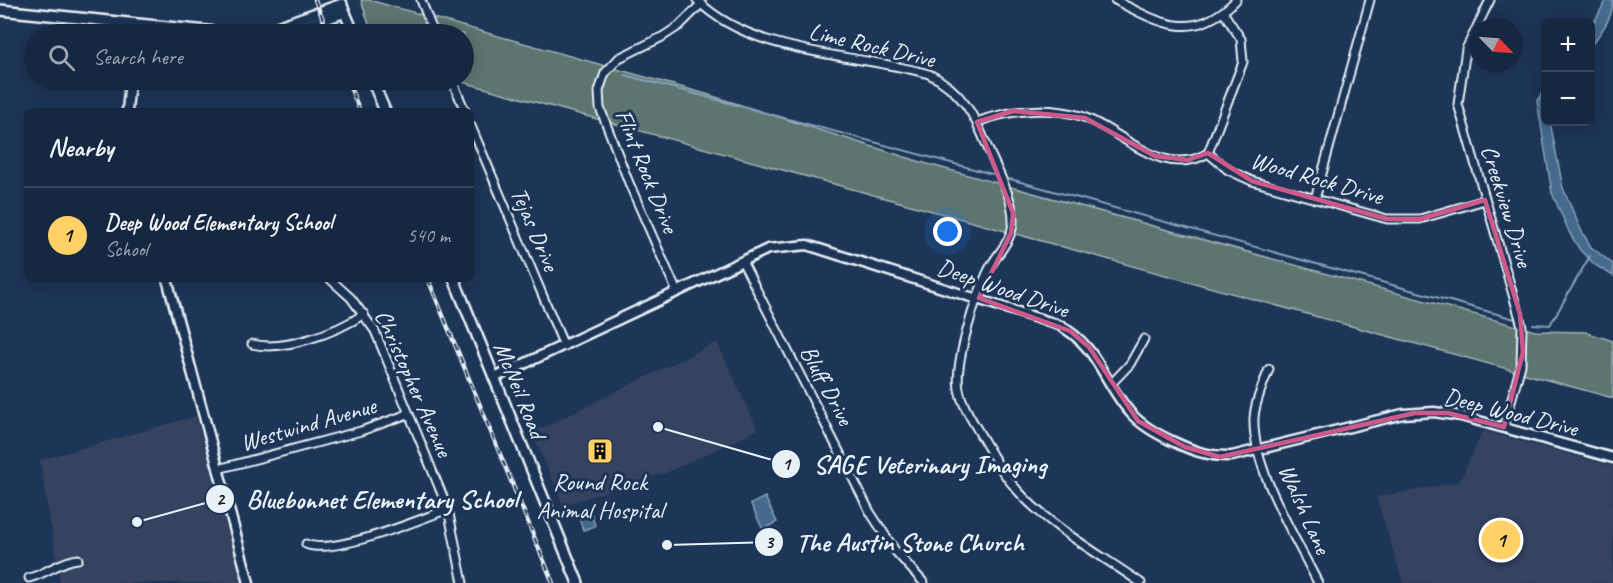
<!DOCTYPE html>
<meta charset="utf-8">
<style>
body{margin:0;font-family:Caveat,sans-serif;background:#23344c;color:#f1f3f6}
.controls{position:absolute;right:18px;top:18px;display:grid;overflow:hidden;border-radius:9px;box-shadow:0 3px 15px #0003}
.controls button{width:54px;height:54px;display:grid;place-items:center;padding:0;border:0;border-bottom:2px solid #35445a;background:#162841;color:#f1f3f6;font:30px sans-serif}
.compass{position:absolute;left:1469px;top:18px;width:54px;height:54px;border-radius:50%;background:#162841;box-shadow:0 3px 15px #0003;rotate:115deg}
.you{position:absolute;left:948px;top:232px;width:21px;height:21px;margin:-15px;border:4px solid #fff;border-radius:50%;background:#1a73e8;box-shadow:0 0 0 9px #1a73e833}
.badge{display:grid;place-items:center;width:39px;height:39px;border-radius:50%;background:#ffd166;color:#111;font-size:20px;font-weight:700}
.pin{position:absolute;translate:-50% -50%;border:3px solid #fff;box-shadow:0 2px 6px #0006}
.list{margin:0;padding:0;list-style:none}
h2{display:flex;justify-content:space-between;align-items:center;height:78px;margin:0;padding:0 24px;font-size:26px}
h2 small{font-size:20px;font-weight:400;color:#9ea6b1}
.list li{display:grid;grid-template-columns:39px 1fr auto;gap:18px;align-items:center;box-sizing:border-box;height:96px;padding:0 24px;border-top:2px solid #35445a}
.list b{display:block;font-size:22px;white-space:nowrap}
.list p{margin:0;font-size:20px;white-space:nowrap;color:#9ea6b1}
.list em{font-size:20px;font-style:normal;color:#9ea6b1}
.icon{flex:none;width:33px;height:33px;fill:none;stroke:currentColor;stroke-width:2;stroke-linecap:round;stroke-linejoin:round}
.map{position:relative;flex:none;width:1613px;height:583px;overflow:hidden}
.search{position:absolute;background:#162841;box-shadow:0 3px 15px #0003;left:24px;top:24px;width:450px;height:66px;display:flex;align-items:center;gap:15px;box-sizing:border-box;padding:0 21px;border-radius:33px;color:#9ea6b1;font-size:22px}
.panel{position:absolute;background:#162841;box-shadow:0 3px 15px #0003;left:24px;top:108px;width:450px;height:174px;border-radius:9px}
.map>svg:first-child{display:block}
</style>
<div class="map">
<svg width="1613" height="583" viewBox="0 0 1613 583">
<rect width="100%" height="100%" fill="#1d3557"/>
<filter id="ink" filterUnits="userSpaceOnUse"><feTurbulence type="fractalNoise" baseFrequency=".0167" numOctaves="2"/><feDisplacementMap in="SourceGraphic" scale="12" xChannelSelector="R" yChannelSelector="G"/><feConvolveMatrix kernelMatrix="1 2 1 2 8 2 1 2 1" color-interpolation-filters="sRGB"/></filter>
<g filter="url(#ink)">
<g fill="#344360">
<path d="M717,342L758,430L668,472L563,505L532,433Z"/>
<path d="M196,416L242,583H60L40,460Z"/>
<path d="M1483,431L1613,466V583H1403L1376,497L1459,482Z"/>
</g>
<path fill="#5c7470" stroke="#a2b2b4" stroke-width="1.5" d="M361,0H369L706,94L924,163L1535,331L1585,332L1613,341V398L455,80H464V34H372Z"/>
<g fill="#456b8d" stroke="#86a1b8" stroke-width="1.5">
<path d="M1606,0H1613C1613,18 1601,32 1591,46V28Z"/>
<path d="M1545,88L1546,122H1550L1563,188L1581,230L1591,247L1613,264V276L1595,265L1580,250L1570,234L1552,193L1537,101Z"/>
<path d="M765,497L777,522L763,530L751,504Z"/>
<path d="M590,508L595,526L583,530L577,512Z"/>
</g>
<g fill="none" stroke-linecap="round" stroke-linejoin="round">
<g stroke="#86a1b8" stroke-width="2">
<path d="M625,75L992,174"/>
<path d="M1010,179L1515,319"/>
<path d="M1533,324L1550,325L1590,256"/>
</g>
<defs>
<g id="minor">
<path d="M421,0L434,34"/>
<path d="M697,0C753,56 855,53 929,74C961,90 974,114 987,146C996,169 1014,197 1013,223C1011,243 996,254 988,271C976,296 954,363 959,389C962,405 972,420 980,434C992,454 1002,474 1018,491C1051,528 1100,554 1141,583"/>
<path d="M1115,0C1161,24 1194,43 1236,0"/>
<path d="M1490,0L1466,49L1458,104L1522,326L1521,365L1504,427"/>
<path d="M452,80L465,111"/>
<path d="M977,122C1008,110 1047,106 1081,116C1121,129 1162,181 1208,153"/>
<path d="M471,126L564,346"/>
<path d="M1208,153L1228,170L1252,181L1387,219H1420L1485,200"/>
<path d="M1208,153L1243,62L1241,39L1223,12"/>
<path d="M1315,199L1370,0"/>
<path d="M742,261L870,512L896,552L924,583"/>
<path d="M330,279L351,298L375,331L448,509L463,583"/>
<path d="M677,292L629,183L600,108L599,91L605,73L619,58L662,37L679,26L701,4"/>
<path d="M252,344C284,352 337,332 364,314"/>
<path d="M1269,369C1263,385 1255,401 1254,418C1252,469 1296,538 1318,583"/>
<path d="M1111,384L1130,364L1144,339"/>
<path d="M218,469L361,431L408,414"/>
<path d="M306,544C332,556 419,520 448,509"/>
<path d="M29,578C46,574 62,560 78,559"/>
</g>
<g id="tertiary">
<path d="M135,34L137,24"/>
<path d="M127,111L130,80"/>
<path d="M167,279L249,583"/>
<path d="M494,378L768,249L807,245L1059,325C1098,346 1102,379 1128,410C1140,425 1157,434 1174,442C1193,451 1210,457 1232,456L1403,414L1434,412L1461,416L1613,458"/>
</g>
<g id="secondary">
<path d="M343,8L354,34"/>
<path d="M0,10L237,34H284L345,12"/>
<path d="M265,31L342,4"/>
<path d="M372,80L385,111"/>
<path d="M454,279L578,583"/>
</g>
</defs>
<use href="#minor" stroke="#e8f1f8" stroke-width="11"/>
<use href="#tertiary" stroke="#e8f1f8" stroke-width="13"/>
<use href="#secondary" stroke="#e8f1f8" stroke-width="14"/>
<use href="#minor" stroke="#1d3557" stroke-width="7"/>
<use href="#tertiary" stroke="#1d3557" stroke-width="8"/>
<use href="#secondary" stroke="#1d3557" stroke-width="9"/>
<defs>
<g id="rail">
<path d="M315,0L329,34"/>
<path d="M347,80L360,111"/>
<path d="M428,279L553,583"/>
</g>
</defs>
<use href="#rail" stroke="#e8f1f8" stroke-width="4.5"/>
<use href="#rail" stroke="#1d3557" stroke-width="2" stroke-dasharray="7" stroke-linecap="butt"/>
</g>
</g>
<path fill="none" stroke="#cd598a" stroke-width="4.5" stroke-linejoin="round" d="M1013,111L1085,118L1155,156L1188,160L1208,153L1252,181L1387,219H1420L1485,200L1520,314L1523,352L1504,427L1448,413H1415L1220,457L1185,447L1138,421L1089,347L1070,331L979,298L1011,233L1013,213L977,122Z"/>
<defs>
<symbol id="building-square" viewBox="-11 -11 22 22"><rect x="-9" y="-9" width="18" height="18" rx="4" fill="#ffd166" stroke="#1d3557"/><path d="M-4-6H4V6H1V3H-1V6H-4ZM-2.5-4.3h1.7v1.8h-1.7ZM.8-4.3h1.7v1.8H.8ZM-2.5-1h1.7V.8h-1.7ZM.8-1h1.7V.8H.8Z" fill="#111"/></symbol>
</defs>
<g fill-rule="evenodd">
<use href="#building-square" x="585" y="436" width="30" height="30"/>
</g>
<g text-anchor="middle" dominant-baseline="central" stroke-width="6" stroke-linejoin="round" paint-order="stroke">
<g font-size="24" fill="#e8f1f8" stroke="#1d3557">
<text transform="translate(872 45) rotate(13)">Lime Rock Drive</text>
<text transform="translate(647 171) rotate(68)">Flint Rock Drive</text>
<text transform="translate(1317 178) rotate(16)">Wood Rock Drive</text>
<text transform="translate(1507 206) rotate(73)">Creekview Drive</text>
<text transform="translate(535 229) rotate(67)">Tejas Drive</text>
<text transform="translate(1003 288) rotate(19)">Deep Wood Drive</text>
<text transform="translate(414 383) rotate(66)">Christopher Avenue</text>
<text transform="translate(827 385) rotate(62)">Bluff Drive</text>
<text transform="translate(520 390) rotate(68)">McNeil Road</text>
<text transform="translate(1511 412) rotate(14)">Deep Wood Drive</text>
<text transform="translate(308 424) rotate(-16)">Westwind Avenue</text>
<text transform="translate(1305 509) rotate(66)">Walsh Lane</text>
</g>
<g font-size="24" fill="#e8f1f8" stroke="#1d3557">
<text x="600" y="482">Round Rock<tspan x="600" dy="28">Animal Hospital</tspan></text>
</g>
</g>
<path fill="none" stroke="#e8f1f8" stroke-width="2" d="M658 427L786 464M137 522L220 499M667 545L769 542"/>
<g fill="#e8f1f8" stroke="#1d3557" stroke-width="2">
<circle cx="658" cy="427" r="6"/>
<circle cx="137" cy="522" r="6"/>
<circle cx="667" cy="545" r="6"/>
<circle cx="786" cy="464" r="15"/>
<circle cx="220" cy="499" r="15"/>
<circle cx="769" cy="542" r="15"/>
</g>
<g font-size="18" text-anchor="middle" font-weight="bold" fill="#111">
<text x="786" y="470">1</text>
<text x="220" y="505">2</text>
<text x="769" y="548">3</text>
</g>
<g font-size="26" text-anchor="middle" font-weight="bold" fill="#e8f1f8" stroke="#1d3557" stroke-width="6" stroke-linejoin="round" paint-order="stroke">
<text x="930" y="473">SAGE Veterinary Imaging</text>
<text x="382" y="508">Bluebonnet Elementary School</text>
<text x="910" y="551">The Austin Stone Church</text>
</g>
</svg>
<div class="controls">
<button>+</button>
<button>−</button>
</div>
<svg class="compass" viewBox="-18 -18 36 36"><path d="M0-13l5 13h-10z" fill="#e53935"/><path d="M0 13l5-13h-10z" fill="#9ea6b1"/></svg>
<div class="you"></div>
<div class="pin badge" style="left:1501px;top:540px">1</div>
<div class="search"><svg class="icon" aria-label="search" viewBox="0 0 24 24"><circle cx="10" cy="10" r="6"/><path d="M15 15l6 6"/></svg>Search here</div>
<section class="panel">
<h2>Nearby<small></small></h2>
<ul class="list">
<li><span class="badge">1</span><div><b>Deep Wood Elementary School</b><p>School</p></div><em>540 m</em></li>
</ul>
</section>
</div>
